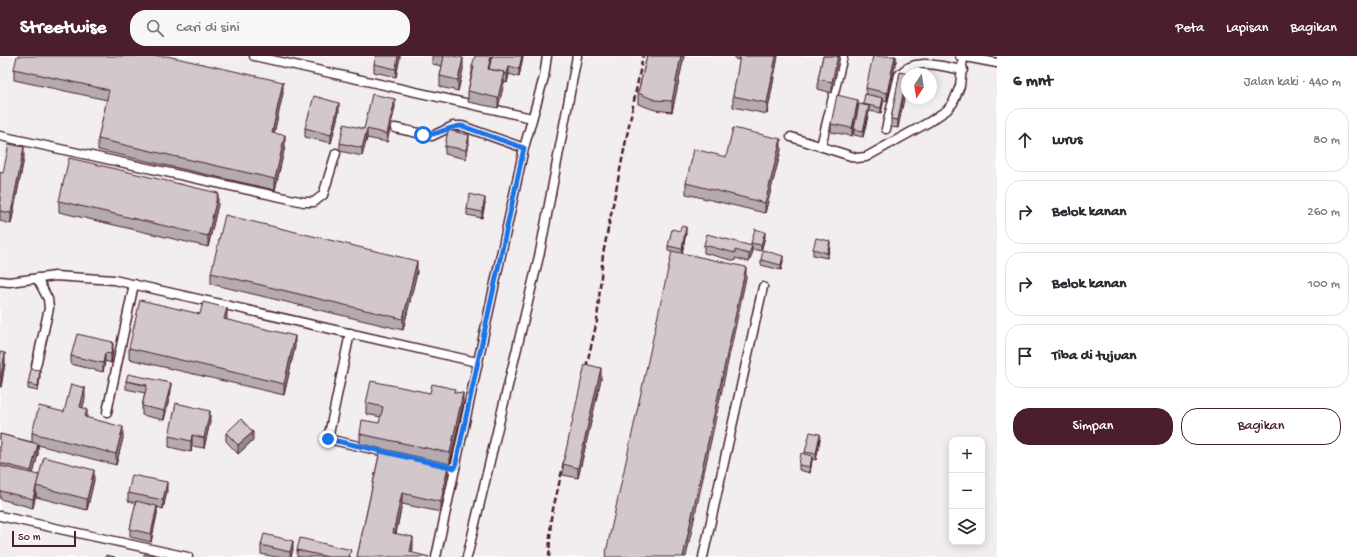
<!DOCTYPE html>
<html lang="id">
<meta charset="utf-8">
<style>
body{margin:0;font-family:"Gochi Hand",sans-serif;background:#f7f7f7;color:#2b2b33}
.controls{position:absolute;right:12px;bottom:12px;display:grid;overflow:hidden;border-radius:8px;box-shadow:0 2px 10px #0003}
.controls button{width:36px;height:36px;display:grid;place-items:center;padding:0;border:0;border-bottom:1px solid #e1e1e2;background:#fff;color:#2b2b33;font:20px sans-serif}
.compass{position:absolute;left:901px;top:12px;width:36px;height:36px;border-radius:50%;background:#fff;box-shadow:0 2px 10px #0003;rotate:192deg}
.scale{position:absolute;left:12px;bottom:10px;width:64px;box-sizing:border-box;padding-left:4px;border:2px solid #4a1f2b;border-top:0;font-size:11px;line-height:14px;white-space:nowrap;color:#4a1f2b;-webkit-text-stroke:3px #fff;paint-order:stroke}
.stop{position:absolute;width:12px;height:12px;margin:-9px;border:3px solid #1a73e8;border-radius:50%;background:#fff}
.stop.end{background:#1a73e8;border-color:#fff;box-shadow:0 1px 4px #0008}
.list{margin:0;padding:0;list-style:none}
h2{display:flex;justify-content:space-between;align-items:center;height:52px;margin:0;padding:0 16px;font-size:17px}
h2 small{font-size:13px;font-weight:400;color:#7c7c81}
.list li{display:grid;grid-template-columns:26px 1fr auto;gap:12px;align-items:center;box-sizing:border-box;height:64px;margin:0 8px 8px;padding:0 8px;border:1px solid #e1e1e2;border-radius:16px}
.list b{display:block;font-size:15px;white-space:nowrap}
.list em{font-size:13px;font-style:normal;color:#7c7c81}
.actions{display:flex;gap:8px;padding:12px 16px}
.actions a{flex:1;padding:9px 0;border:1px solid #4a1f2b;border-radius:16px;text-align:center;font-size:14px;color:#4a1f2b}
.actions .main{background:#4a1f2b;color:#fff}
.icon{flex:none;width:22px;height:22px;fill:none;stroke:currentColor;stroke-width:2;stroke-linecap:round;stroke-linejoin:round}
.map{position:relative;flex:none;width:997px;height:501px;overflow:hidden}
header{display:flex;align-items:center;gap:24px;box-sizing:border-box;height:56px;padding:0 20px;background:#4a1f2b;color:#fff}
header strong{font-size:19px}
nav{display:flex;gap:22px;margin-inline-start:auto;font-size:14px}
.search{width:280px;height:36px;background:#f7f7f7;display:flex;align-items:center;gap:10px;box-sizing:border-box;padding:0 14px;border-radius:16px;color:#7c7c81;font-size:15px}
main{display:flex}
aside{flex:1;background:#fff}
.map>svg:first-child{display:block}
</style>
<header>
<strong>Streetwise</strong>
<div class="search"><svg class="icon" aria-label="search" viewBox="0 0 24 24"><circle cx="10" cy="10" r="6"/><path d="M15 15l6 6"/></svg>Cari di sini</div>
<nav><a>Peta</a><a>Lapisan</a><a>Bagikan</a></nav>
</header>
<main>
<div class="map">
<svg width="997" height="501" viewBox="0 0 997 501">
<rect width="100%" height="100%" fill="#fff"/>
<filter id="ink" filterUnits="userSpaceOnUse"><feTurbulence type="fractalNoise" baseFrequency=".025" numOctaves="2"/><feDisplacementMap in="SourceGraphic" scale="8" xChannelSelector="R" yChannelSelector="G"/><feConvolveMatrix kernelMatrix="1 2 1 2 8 2 1 2 1" color-interpolation-filters="sRGB"/></filter>
<g filter="url(#ink)">
<path fill="#f2eeef" fill-rule="evenodd" d="M0,0H997V501H0ZM907,18H931V42H907ZM952,384H982V486H952Z"/>
<g fill="none" stroke-linecap="round" stroke-linejoin="round">
<defs>
<g id="minor">
<path d="M254,0L532,62"/>
<path d="M960,0L997,7"/>
<path d="M395,72L432,80L453,70H462L524,92"/>
<path d="M886,73L899,19C914,0 942,11 963,14"/>
<path d="M0,80L304,146H314L323,139L336,97"/>
<path d="M791,81L857,102L866,101L929,66L947,54L953,47L960,30L963,1"/>
<path d="M821,90L843,0"/>
<path d="M0,225L9,226L55,220L114,224L477,306"/>
<path d="M350,277L328,383L455,412"/>
<path d="M36,310L49,252L48,243L37,222"/>
<path d="M107,356L134,228"/>
<path d="M0,460L188,501"/>
<path d="M436,501L524,92L544,21L547,0"/>
<path d="M467,501L540,196L577,0"/>
<path d="M703,501L763,231"/>
</g>
</defs>
<use href="#minor" stroke="#4a1f2b" stroke-width="11"/>
<use href="#minor" stroke="#fff" stroke-width="8"/>
<g stroke="#4a1f2b" stroke-width="2.5" stroke-dasharray="6 3" stroke-linecap="butt">
<path d="M584,320L597,265L603,198L643,0"/>
<path d="M549,501L551,462L565,402"/>
</g>
</g>
<g fill="#b5abaf" stroke="#4a1f2b">
<path d="M400,0L396,21L374,16V8Z"/>
<path d="M432,0H453L463,13L458,35L440,31V20L442,10L432,8Z"/>
<path d="M523,0L519,21L509,18L507,27L504,26L498,52L468,46V35L472,16V10Z"/>
<path d="M647,0H684L672,56L655,54L638,48V37Z"/>
<path d="M735,0H778L767,58L733,51V40L740,4L735,3Z"/>
<path d="M823,0H840L832,37L818,33V23Z"/>
<path d="M896,0V5L887,45L883,44V48L881,57L869,55L863,81L854,79V73L863,49L866,38V32Z"/>
<path d="M14,13L283,37L274,77L285,90L275,134L98,94V83L107,44L14,24Z"/>
<path d="M900,16L898,72L891,71V63Z"/>
<path d="M395,51L387,86L367,82L362,100L340,95V87L364,73Z"/>
<path d="M858,52L852,80L831,76V68Z"/>
<path d="M339,55L331,87L305,81V72Z"/>
<path d="M469,87L466,103L445,98V90Z"/>
<path d="M781,94L765,157L686,138V127L726,101Z"/>
<path d="M24,102L11,168L0,165V116L3,117Z"/>
<path d="M59,145L218,148L208,191L59,156Z"/>
<path d="M485,147L482,162L467,159V153Z"/>
<path d="M686,177L682,197L746,222L668,195V190Z"/>
<path d="M765,181L761,195L752,193V198L749,206L735,202V205L704,197V189L751,190V187Z"/>
<path d="M830,191L827,202L813,199V193Z"/>
<path d="M761,204L783,205L781,214L761,209Z"/>
<path d="M417,216L403,274L211,228V217Z"/>
<path d="M200,258L227,263V264L295,291L284,339L129,303V292Z"/>
<path d="M113,294L111,307L105,305L103,316L71,308V300Z"/>
<path d="M0,296L5,307L1,331H0Z"/>
<path d="M40,320L38,335L28,333V328Z"/>
<path d="M601,323L578,422L563,419V408Z"/>
<path d="M126,325L171,335L164,364L142,359V350L145,337L126,333Z"/>
<path d="M455,336L463,348L450,408L360,388V378L379,367L381,361L366,358V347L430,337Z"/>
<path d="M85,343L82,352L87,362L123,382L116,409L38,389V398L33,418L39,419L94,424L87,454L36,441V437L33,452L0,443V378L32,386V377Z"/>
<path d="M210,366L204,392L192,390L191,396L169,391V380Z"/>
<path d="M226,377L253,384L238,398L226,385Z"/>
<path d="M820,383L816,404L812,403L810,417L799,414V409L805,398V396Z"/>
<path d="M380,395L448,421L441,456L402,448L396,478L413,492L412,497L357,501Z"/>
<path d="M167,435L163,453L157,451V458L151,486L130,481V473L136,447L128,445V437Z"/>
<path d="M261,489L293,493L291,501H276L261,498Z"/>
<path d="M297,494L351,501H297Z"/>
</g>
<g fill="#938b8e" stroke="#4a1f2b">
<path d="M398,0H400V1L396,21V13Z"/>
<path d="M491,0H493L490,15L488,13Z"/>
<path d="M522,0H523L519,21V13Z"/>
<path d="M681,0H684L672,56V45Z"/>
<path d="M776,0H778L767,58V47Z"/>
<path d="M838,0H840L832,37V26Z"/>
<path d="M895,0H896V5L887,45V37Z"/>
<path d="M463,2V13L458,35V24Z"/>
<path d="M509,10V18L507,27V18Z"/>
<path d="M504,16V27L498,52V42Z"/>
<path d="M907,21V29L898,72V64Z"/>
<path d="M283,26V37L272,87V77Z"/>
<path d="M883,42V48L881,57V52Z"/>
<path d="M395,43V51L387,86V78Z"/>
<path d="M858,44V52L852,80V72Z"/>
<path d="M339,47V55L331,87V79Z"/>
<path d="M869,50V56L863,81V75Z"/>
<path d="M367,73V82L362,100V92Z"/>
<path d="M285,79V90L275,134V123Z"/>
<path d="M469,79V87L466,103V94Z"/>
<path d="M781,83V94L765,157V147Z"/>
<path d="M24,91V102L11,168V157Z"/>
<path d="M218,137V148L208,191V180Z"/>
<path d="M485,142V147L482,162V156Z"/>
<path d="M686,171V177L682,198V193Z"/>
<path d="M765,176V181L761,195V189Z"/>
<path d="M830,185V191L827,202V197Z"/>
<path d="M752,190V198L749,206V198Z"/>
<path d="M783,200V205L781,214V209Z"/>
<path d="M417,205V216L403,274V263Z"/>
<path d="M746,211V222L686,501H683Z"/>
<path d="M227,252V263L224,274V263Z"/>
<path d="M295,280V291L284,339V328Z"/>
<path d="M113,286V294L111,307V298Z"/>
<path d="M5,297V307L1,331V320Z"/>
<path d="M105,297V305L103,316V307Z"/>
<path d="M601,312V323L578,422V412Z"/>
<path d="M40,314V320L38,335V330Z"/>
<path d="M171,327V335L164,364V355Z"/>
<path d="M85,332V343L80,362V351Z"/>
<path d="M463,337V348L450,408V397Z"/>
<path d="M87,353V364L85,361Z"/>
<path d="M210,355V366L204,392V382Z"/>
<path d="M123,371V382L116,409V398Z"/>
<path d="M253,376V384L238,398V389Z"/>
<path d="M820,378V383L816,404V398Z"/>
<path d="M192,379V390L191,396V385Z"/>
<path d="M38,388V398L31,426V415Z"/>
<path d="M812,400V405L810,417V411Z"/>
<path d="M448,410V421L441,456V446Z"/>
<path d="M94,414V424L87,454V443Z"/>
<path d="M39,419L36,430V437L33,452V443Z"/>
<path d="M167,426V435L163,453V444Z"/>
<path d="M402,437V448L393,488V477Z"/>
<path d="M157,450V458L151,486V478Z"/>
<path d="M413,481V492L411,501L410,496Z"/>
<path d="M293,485V493L291,501H290V496Z"/>
</g>
<g fill="#d2c7cb" stroke="#4a1f2b">
<path d="M17,0H167L283,26L272,77L285,79L275,123L98,83L109,34L14,13Z"/>
<path d="M376,0H398L396,13L374,8Z"/>
<path d="M444,0H453L463,2L458,24L440,20Z"/>
<path d="M475,0H491L488,13L504,16L498,42L468,35L474,11L472,10Z"/>
<path d="M492,0H522L519,13L509,10L507,18H504V16L489,13Z"/>
<path d="M647,0H681L672,45L655,44L638,37Z"/>
<path d="M740,0H776L767,47L733,40Z"/>
<path d="M823,0H838L832,26L818,23Z"/>
<path d="M873,0H895L887,37L866,32Z"/>
<path d="M900,16L908,18H907L898,64L891,63Z"/>
<path d="M372,38L395,43L387,78L367,73L362,92L340,87L344,68L364,73Z"/>
<path d="M865,38L883,42L881,52L863,48Z"/>
<path d="M837,39L858,44L852,72L831,68Z"/>
<path d="M314,40L339,47L331,79L305,72Z"/>
<path d="M859,48L869,50L863,75L854,73Z"/>
<path d="M733,72L781,83L765,147L686,127L694,93L726,101Z"/>
<path d="M448,74L469,79L466,94L445,90Z"/>
<path d="M9,88L24,91L11,157L0,155V116L3,117Z"/>
<path d="M69,102L218,137L208,180L59,145Z"/>
<path d="M470,138L485,142L482,156L467,153Z"/>
<path d="M225,159L417,205L403,263L211,217Z"/>
<path d="M681,170L686,171L682,193L668,190L672,173L680,175Z"/>
<path d="M755,173L765,176L761,189L751,187Z"/>
<path d="M707,178L752,190L749,198L735,194V197L704,189Z"/>
<path d="M816,182L830,185L827,197L813,193Z"/>
<path d="M763,194L783,200L781,209L761,204Z"/>
<path d="M672,195L746,211L683,501H605Z"/>
<path d="M140,244L200,258L203,246L227,252L224,263L295,280L284,328L129,292Z"/>
<path d="M77,278L113,286L111,298L105,297L103,307L71,300Z"/>
<path d="M0,296L5,297L1,320H0Z"/>
<path d="M585,308L601,312L578,412L563,408Z"/>
<path d="M31,313L40,314L38,330L28,328Z"/>
<path d="M128,318L171,327L164,355L142,350L147,329L126,325Z"/>
<path d="M371,325L430,337L432,328L455,333L454,336L463,337L450,397L360,378L362,364L379,367L383,351L366,347Z"/>
<path d="M71,328L85,332L80,351L87,353L85,361L123,371L116,398L32,377L39,350L64,356Z"/>
<path d="M176,347L210,355L204,382L192,379L191,385L169,380Z"/>
<path d="M241,363L253,376L238,389L226,377Z"/>
<path d="M810,376L820,378L816,398L805,396Z"/>
<path d="M0,378L38,388L31,415L0,407Z"/>
<path d="M380,395L448,410L441,446L402,437L393,477L413,481L410,496L429,501H357Z"/>
<path d="M801,397L812,400L810,411L799,409Z"/>
<path d="M44,401L94,414L87,443L36,430Z"/>
<path d="M1,410L39,419L33,443L0,435V412Z"/>
<path d="M132,419L167,426L163,444L128,437Z"/>
<path d="M136,445L157,450L151,478L130,473Z"/>
<path d="M264,478L293,485L290,496L261,489Z"/>
<path d="M300,482L351,494L349,501H328L297,494Z"/>
<path d="M144,498L160,501H144Z"/>
<path d="M106,499L115,501H105Z"/>
</g>
</g>
<g fill="none" stroke-linecap="round" stroke-linejoin="round" filter="url(#ink)">
<path stroke="#1a73e8" stroke-width="5" d="M328,383L455,412L524,92L462,70C448,70 437,80 423,79"/>
</g>
</svg>
<div class="controls">
<button>+</button>
<button>−</button>
<button><svg class="icon" aria-label="layers" viewBox="0 0 24 24"><path d="M12 4l9 5-9 5-9-5zM3 14l9 5 9-5"/></svg></button>
</div>
<svg class="compass" viewBox="-18 -18 36 36"><path d="M0-13l5 13h-10z" fill="#e53935"/><path d="M0 13l5-13h-10z" fill="#7c7c81"/></svg>
<div class="scale">50 m</div>
<div class="stop" style="left:423px;top:79px"></div>
<div class="stop end" style="left:328px;top:383px"></div>
</div>
<aside>
<h2>6 mnt<small>Jalan kaki · 440 m</small></h2>
<ul class="list">
<li><svg class="icon" aria-label="ahead" viewBox="0 0 24 24"><path d="M12 20V5M6 11l6-6 6 6"/></svg><div><b>Lurus</b></div><em>80 m</em></li>
<li><svg class="icon" aria-label="right" viewBox="0 0 24 24"><path d="M7 20v-9h11M14 6l5 5-5 5"/></svg><div><b>Belok kanan</b></div><em>260 m</em></li>
<li><svg class="icon" aria-label="right" viewBox="0 0 24 24"><path d="M7 20v-9h11M14 6l5 5-5 5"/></svg><div><b>Belok kanan</b></div><em>100 m</em></li>
<li><svg class="icon" aria-label="arrive" viewBox="0 0 24 24"><path d="M6 21V4h12l-3 4 3 4H6"/></svg><div><b>Tiba di tujuan</b></div></li>
</ul>
<div class="actions"><a class="main">Simpan</a><a>Bagikan</a></div>
</aside>
</main>
